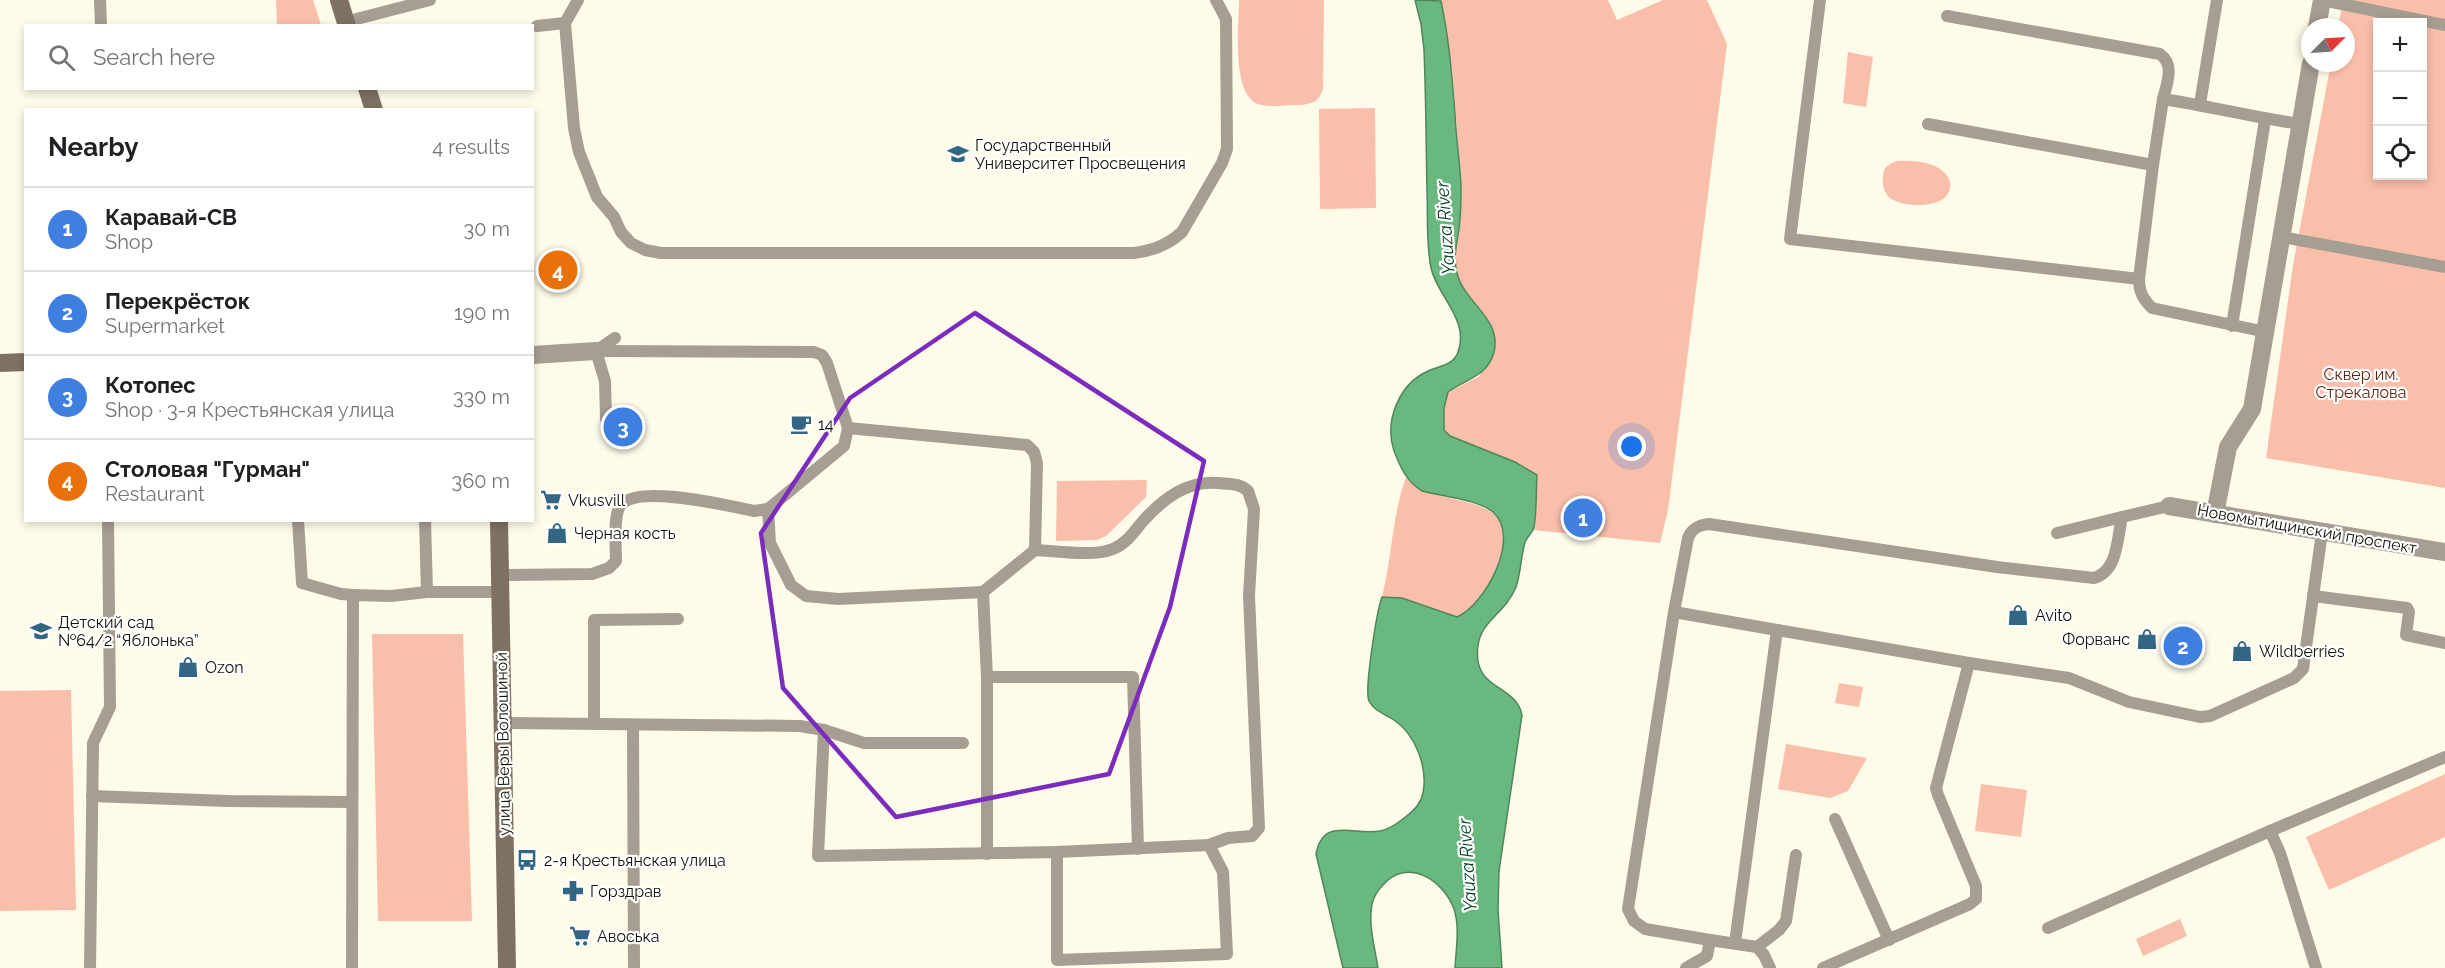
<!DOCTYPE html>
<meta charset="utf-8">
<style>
body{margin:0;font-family:Raleway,sans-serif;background:#f2f2f2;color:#202124}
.controls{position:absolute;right:18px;top:18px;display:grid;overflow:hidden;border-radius:0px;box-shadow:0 3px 9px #0003}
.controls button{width:54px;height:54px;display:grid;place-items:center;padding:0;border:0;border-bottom:2px solid #e0e0e0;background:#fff;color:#202124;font:30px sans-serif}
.compass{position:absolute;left:2301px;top:18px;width:54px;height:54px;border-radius:50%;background:#fff;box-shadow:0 3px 9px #0003;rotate:66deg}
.you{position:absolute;left:1632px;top:447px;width:21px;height:21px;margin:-15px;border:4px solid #fff;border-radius:50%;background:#1a73e8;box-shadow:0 0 0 9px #1a73e833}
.badge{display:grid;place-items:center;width:39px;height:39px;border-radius:50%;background:#326683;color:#fff;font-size:20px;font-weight:700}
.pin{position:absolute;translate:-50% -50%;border:3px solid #fff;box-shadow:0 2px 6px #0006}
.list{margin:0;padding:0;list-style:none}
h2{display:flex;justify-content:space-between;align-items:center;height:78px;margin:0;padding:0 24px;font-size:26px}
h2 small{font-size:20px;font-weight:400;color:#757577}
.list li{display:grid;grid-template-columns:39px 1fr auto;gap:18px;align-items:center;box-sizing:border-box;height:84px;padding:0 24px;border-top:2px solid #e0e0e0}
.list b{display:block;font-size:22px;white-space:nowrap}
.list p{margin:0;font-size:20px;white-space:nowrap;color:#757577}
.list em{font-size:20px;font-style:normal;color:#757577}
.icon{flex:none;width:33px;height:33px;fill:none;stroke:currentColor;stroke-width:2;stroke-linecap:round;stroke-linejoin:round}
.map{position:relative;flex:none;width:2445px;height:968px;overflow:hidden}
.search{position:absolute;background:#fff;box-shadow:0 3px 9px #0003;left:24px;top:24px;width:510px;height:66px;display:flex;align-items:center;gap:15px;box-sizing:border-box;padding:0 21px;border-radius:0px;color:#757577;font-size:22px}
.panel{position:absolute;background:#fff;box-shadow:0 3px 9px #0003;left:24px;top:108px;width:510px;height:414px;border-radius:0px}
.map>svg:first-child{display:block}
</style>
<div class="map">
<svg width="2445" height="968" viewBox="0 0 2445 968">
<rect width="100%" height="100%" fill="#fffbe9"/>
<g fill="#f9bfaa" fill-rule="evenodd">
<path d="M276,0H313L321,25H277Z"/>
<path d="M1239,0H1324L1323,88C1320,103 1309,105 1295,105C1284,105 1269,108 1258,104C1231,94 1239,25 1239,0Z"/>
<path d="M1441,0H1608L1617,20L1663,0H1707L1727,44L1668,510L1660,543L1533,530L1537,475L1515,462L1450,436L1444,430V408L1448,392L1480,376L1482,312L1470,300L1456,272V240L1460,220L1461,186L1453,76Z"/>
<path d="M2343,0H2445V488L2266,458L2293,265L2331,63H2346V27H2338ZM2378,22H2422V176H2378Z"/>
<path d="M1848,52L1873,57L1866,107L1843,103Z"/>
<path d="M1375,108L1376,208L1320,209L1319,109Z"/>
<path d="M1897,161C1915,160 1944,162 1950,182C1954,211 1902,208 1890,198C1884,193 1882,184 1883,177C1883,167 1889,164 1897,161Z"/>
<path d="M1406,477C1440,515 1530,483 1496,569C1489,589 1477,609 1456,617L1402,598L1382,597C1392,557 1392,516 1406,477Z"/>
<path d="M1147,480L1146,497L1106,536L1097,540L1056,541L1057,481Z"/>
<path d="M372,634H463L472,921H378Z"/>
<path d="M1839,683L1863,687L1859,707L1835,703Z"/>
<path d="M71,690L76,910L0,911V691Z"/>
<path d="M1786,744L1867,758L1848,791L1830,798L1778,789Z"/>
<path d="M2445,774V837L2329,890L2306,837Z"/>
<path d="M1981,784L2027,790L2021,837L1975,831Z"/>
<path d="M2180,919L2187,936L2143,956L2136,939Z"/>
</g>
<path fill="#69b880" stroke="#4f865c" stroke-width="1.5" d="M1415,0L1441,1C1449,39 1452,75 1455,114C1456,138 1460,162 1461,187C1461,197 1461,208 1460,219C1459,237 1452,254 1457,273C1464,303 1502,318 1494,352C1488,376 1466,379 1448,392L1444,408V430L1450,436L1515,462L1537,475C1536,488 1537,520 1533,530C1531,534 1527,537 1525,542C1521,556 1521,572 1516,587C1503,619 1473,621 1478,661C1482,689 1517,688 1522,715L1499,871L1498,910L1502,968H1455C1456,949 1460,927 1454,909C1443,880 1408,857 1383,885C1378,890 1374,896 1372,904C1368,925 1375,948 1378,968H1343L1316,854C1323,816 1354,836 1380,831C1389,829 1397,824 1404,818C1413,812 1421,804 1423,793C1428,768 1416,735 1394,720C1385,714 1374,711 1369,701C1364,690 1377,610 1382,597L1402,598L1457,617C1485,605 1522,537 1493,512C1479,500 1441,496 1422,491C1406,481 1401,468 1394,451C1384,421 1399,384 1428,371C1439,366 1454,365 1458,352C1470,320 1437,296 1431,268C1426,243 1428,216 1427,191C1426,144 1426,97 1424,50L1421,24Z"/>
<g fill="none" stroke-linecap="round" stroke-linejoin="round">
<g stroke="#a69d93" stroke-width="12">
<path d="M100,0L101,26"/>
<path d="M578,0L565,23L574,128L579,152L597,197L614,217L621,232L631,243L645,250L661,253H1134C1152,251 1168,245 1182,232L1222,163L1227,149L1226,19L1216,0"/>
<path d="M1820,0L1790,239L2139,279C2139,292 2143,299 2152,308L2266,332"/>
<path d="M2322,0L2445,25"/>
<path d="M1947,16L2160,54C2175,65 2167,83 2163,99C2210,106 2255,118 2301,124"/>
<path d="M345,22L430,0"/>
<path d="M537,26L565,23"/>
<path d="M2200,104L2217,0"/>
<path d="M1928,124L2153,165L2163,99"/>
<path d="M2282,237L2445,267"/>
<path d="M2139,279L2153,165"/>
<path d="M2232,326L2265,120"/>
<path d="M596,351L605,381L606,419"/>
<path d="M596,351L615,338"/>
<path d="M848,428L1027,445L1034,452L1037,463L1035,550"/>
<path d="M768,509L770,543L791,585L806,596L838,599L983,592"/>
<path d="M298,520L302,583L341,594L353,595"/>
<path d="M425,520L427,592"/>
<path d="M2057,533L2122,517"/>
<path d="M500,575L592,574L609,568L616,561C616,547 613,517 620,506C636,483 729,506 754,511L768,509L844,446L848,428L827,363L822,355L814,352L596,351"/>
<path d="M2313,596L2407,608L2409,612L2406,635L2445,643"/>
<path d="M1674,612L1688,538C1692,528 1699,525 1709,524L1997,567L2094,578C2118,571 2117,539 2122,517L2169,506"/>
<path d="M1777,630L1969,663"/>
<path d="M987,677V854"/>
<path d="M503,723L800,726L824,730L818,856L1057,852V960L1227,954L1223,872L1209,845"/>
<path d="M594,724V620L678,619"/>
<path d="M633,725L634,968"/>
<path d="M824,730L864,743H963"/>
<path d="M92,796L228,801L352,802"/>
<path d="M1835,819L1889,940"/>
<path d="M1057,852L1209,845L1228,838L1252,836L1259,828L1249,596L1254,509L1248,491C1239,483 1230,484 1218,483C1187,480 1163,499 1143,521C1134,532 1127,543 1113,549C1094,557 1057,551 1035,550L983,592L987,677H1133L1138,849"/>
<path d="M2048,928L2270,831"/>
<path d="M1710,940L1645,929L1634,921L1628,909L1674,612L1777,630L1735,943"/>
<path d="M1757,947L1779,930L1786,921L1796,855"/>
<path d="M90,968L93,743L110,707L108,520"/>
<path d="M352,968L353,595L391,596L427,592H501"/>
<path d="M1686,968L1707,956L1710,940L1757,947L1764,955L1770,968"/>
<path d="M1823,968L1970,904L1976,899V886L1938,795L1936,788L1969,663L2069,678L2129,702L2200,717L2210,716L2294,678L2303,669L2322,532"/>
<path d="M2316,968L2280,853L2270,831L2445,757"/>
</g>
<g stroke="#a69d93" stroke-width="18">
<path d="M2317,27L2322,0"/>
<path d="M532,355L596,351"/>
<path d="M2169,506L2445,552"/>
<path d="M2215,514L2228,447L2252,409L2311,63"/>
</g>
<g stroke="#7e7163" stroke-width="18">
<path d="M339,0L347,26"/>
<path d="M367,88L374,110"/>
<path d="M0,363L26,362"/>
<path d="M499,520L507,968"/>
</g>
</g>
<path fill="none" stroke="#7b2cbf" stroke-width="4.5" stroke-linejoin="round" d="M975,313L1204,461L1170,607L1109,774L896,817L783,688L761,533L850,398Z"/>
<defs>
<symbol id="university-bare" viewBox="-9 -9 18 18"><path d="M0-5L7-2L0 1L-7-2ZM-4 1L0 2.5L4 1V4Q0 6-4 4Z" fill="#326683" stroke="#fff" stroke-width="2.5" paint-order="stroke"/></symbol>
<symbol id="cafe-bare" viewBox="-9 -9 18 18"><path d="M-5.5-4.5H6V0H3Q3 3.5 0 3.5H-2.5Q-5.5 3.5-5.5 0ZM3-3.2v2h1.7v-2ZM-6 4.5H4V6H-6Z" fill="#326683" stroke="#fff" stroke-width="2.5" paint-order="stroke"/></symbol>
<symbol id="supermarket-bare" viewBox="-9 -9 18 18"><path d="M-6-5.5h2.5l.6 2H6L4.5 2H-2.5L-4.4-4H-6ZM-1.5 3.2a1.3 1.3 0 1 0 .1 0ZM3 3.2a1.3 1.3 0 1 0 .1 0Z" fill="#326683" stroke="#fff" stroke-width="2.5" paint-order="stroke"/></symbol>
<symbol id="shop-bare" viewBox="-9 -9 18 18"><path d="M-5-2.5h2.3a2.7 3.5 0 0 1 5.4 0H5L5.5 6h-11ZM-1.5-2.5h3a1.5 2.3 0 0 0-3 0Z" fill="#326683" stroke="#fff" stroke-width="2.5" paint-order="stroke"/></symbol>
<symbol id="school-bare" viewBox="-9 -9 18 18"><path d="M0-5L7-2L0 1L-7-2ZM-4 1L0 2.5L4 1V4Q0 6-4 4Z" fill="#326683" stroke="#fff" stroke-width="2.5" paint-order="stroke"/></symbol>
<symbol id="bus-bare" viewBox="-9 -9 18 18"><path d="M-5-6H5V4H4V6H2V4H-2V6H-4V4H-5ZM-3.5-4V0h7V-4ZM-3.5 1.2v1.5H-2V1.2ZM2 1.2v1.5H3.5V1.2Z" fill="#326683" stroke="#fff" stroke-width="2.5" paint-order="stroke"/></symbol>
<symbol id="pharmacy-bare" viewBox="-9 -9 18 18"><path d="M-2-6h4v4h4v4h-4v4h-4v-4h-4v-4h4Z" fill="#326683" stroke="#fff" stroke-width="2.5" paint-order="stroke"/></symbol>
</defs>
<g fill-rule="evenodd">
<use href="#university-bare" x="943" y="139" width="30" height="30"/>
<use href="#cafe-bare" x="786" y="409" width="30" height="30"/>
<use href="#supermarket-bare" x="536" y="485" width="30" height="30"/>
<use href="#shop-bare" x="542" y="518" width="30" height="30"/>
<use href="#shop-bare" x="2003" y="600" width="30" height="30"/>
<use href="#school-bare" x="26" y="616" width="30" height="30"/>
<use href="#shop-bare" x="2132" y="624" width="30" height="30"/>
<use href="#shop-bare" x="2227" y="636" width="30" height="30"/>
<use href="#shop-bare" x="173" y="652" width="30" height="30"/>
<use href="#bus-bare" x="512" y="845" width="30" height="30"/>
<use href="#pharmacy-bare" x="558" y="876" width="30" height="30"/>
<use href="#supermarket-bare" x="565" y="921" width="30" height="30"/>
</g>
<g text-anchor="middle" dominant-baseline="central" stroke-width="4.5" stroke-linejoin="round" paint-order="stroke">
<g font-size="16" fill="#131007" stroke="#fff" text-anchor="start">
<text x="975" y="145">Государственный<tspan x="975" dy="18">Университет Просвещения</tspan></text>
<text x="818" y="424">14</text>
<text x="568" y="500">Vkusvill</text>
<text x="574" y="533">Черная кость</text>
<text x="2035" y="615">Avito</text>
<text x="58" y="622">Детский сад<tspan x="58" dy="18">№64/2 “Яблонька”</tspan></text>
<text x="2130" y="639" text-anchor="end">Форванс</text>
<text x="2259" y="651">Wildberries</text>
<text x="205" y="667">Ozon</text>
<text x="544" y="860">2-я Крестьянская улица</text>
<text x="590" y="891">Горздрав</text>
<text x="597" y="936">Авоська</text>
</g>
<g font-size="16" fill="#5b250f" stroke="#fff">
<text x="2361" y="374">Сквер им.<tspan x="2361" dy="18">Стрекалова</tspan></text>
</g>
<g font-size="16" fill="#131007" stroke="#fff">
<text transform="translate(2307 529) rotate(10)">Новомытищинский проспект</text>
<text transform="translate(503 744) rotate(-91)">улица Веры Волошиной</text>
</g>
<g font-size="18" font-style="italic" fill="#03431f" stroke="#fff">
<text transform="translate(1445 228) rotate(-94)">Yauza River</text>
<text transform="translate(1467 865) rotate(-94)">Yauza River</text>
</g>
</g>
</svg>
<div class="controls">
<button>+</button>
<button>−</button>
<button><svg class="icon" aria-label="locate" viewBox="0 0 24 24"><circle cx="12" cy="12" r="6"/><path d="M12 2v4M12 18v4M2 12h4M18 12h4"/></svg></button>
</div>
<svg class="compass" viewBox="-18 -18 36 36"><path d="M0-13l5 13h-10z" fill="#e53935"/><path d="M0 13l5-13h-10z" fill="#757577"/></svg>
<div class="you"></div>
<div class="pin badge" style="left:1583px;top:518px;background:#3f7fe0">1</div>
<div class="pin badge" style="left:2183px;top:646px;background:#3f7fe0">2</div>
<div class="pin badge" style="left:623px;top:427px;background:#3f7fe0">3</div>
<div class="pin badge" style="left:558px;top:270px;background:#e8710a">4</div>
<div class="search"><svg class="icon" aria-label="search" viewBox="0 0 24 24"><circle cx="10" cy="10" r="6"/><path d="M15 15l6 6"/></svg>Search here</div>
<section class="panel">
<h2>Nearby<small>4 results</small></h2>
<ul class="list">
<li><span class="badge" style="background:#3f7fe0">1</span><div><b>Каравай-СВ</b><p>Shop</p></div><em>30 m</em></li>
<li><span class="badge" style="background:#3f7fe0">2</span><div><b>Перекрёсток</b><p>Supermarket</p></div><em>190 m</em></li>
<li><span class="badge" style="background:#3f7fe0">3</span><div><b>Котопес</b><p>Shop · 3-я Крестьянская улица</p></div><em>330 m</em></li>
<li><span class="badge" style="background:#e8710a">4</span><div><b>Столовая &quot;Гурман&quot;</b><p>Restaurant</p></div><em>360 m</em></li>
</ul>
</section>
</div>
